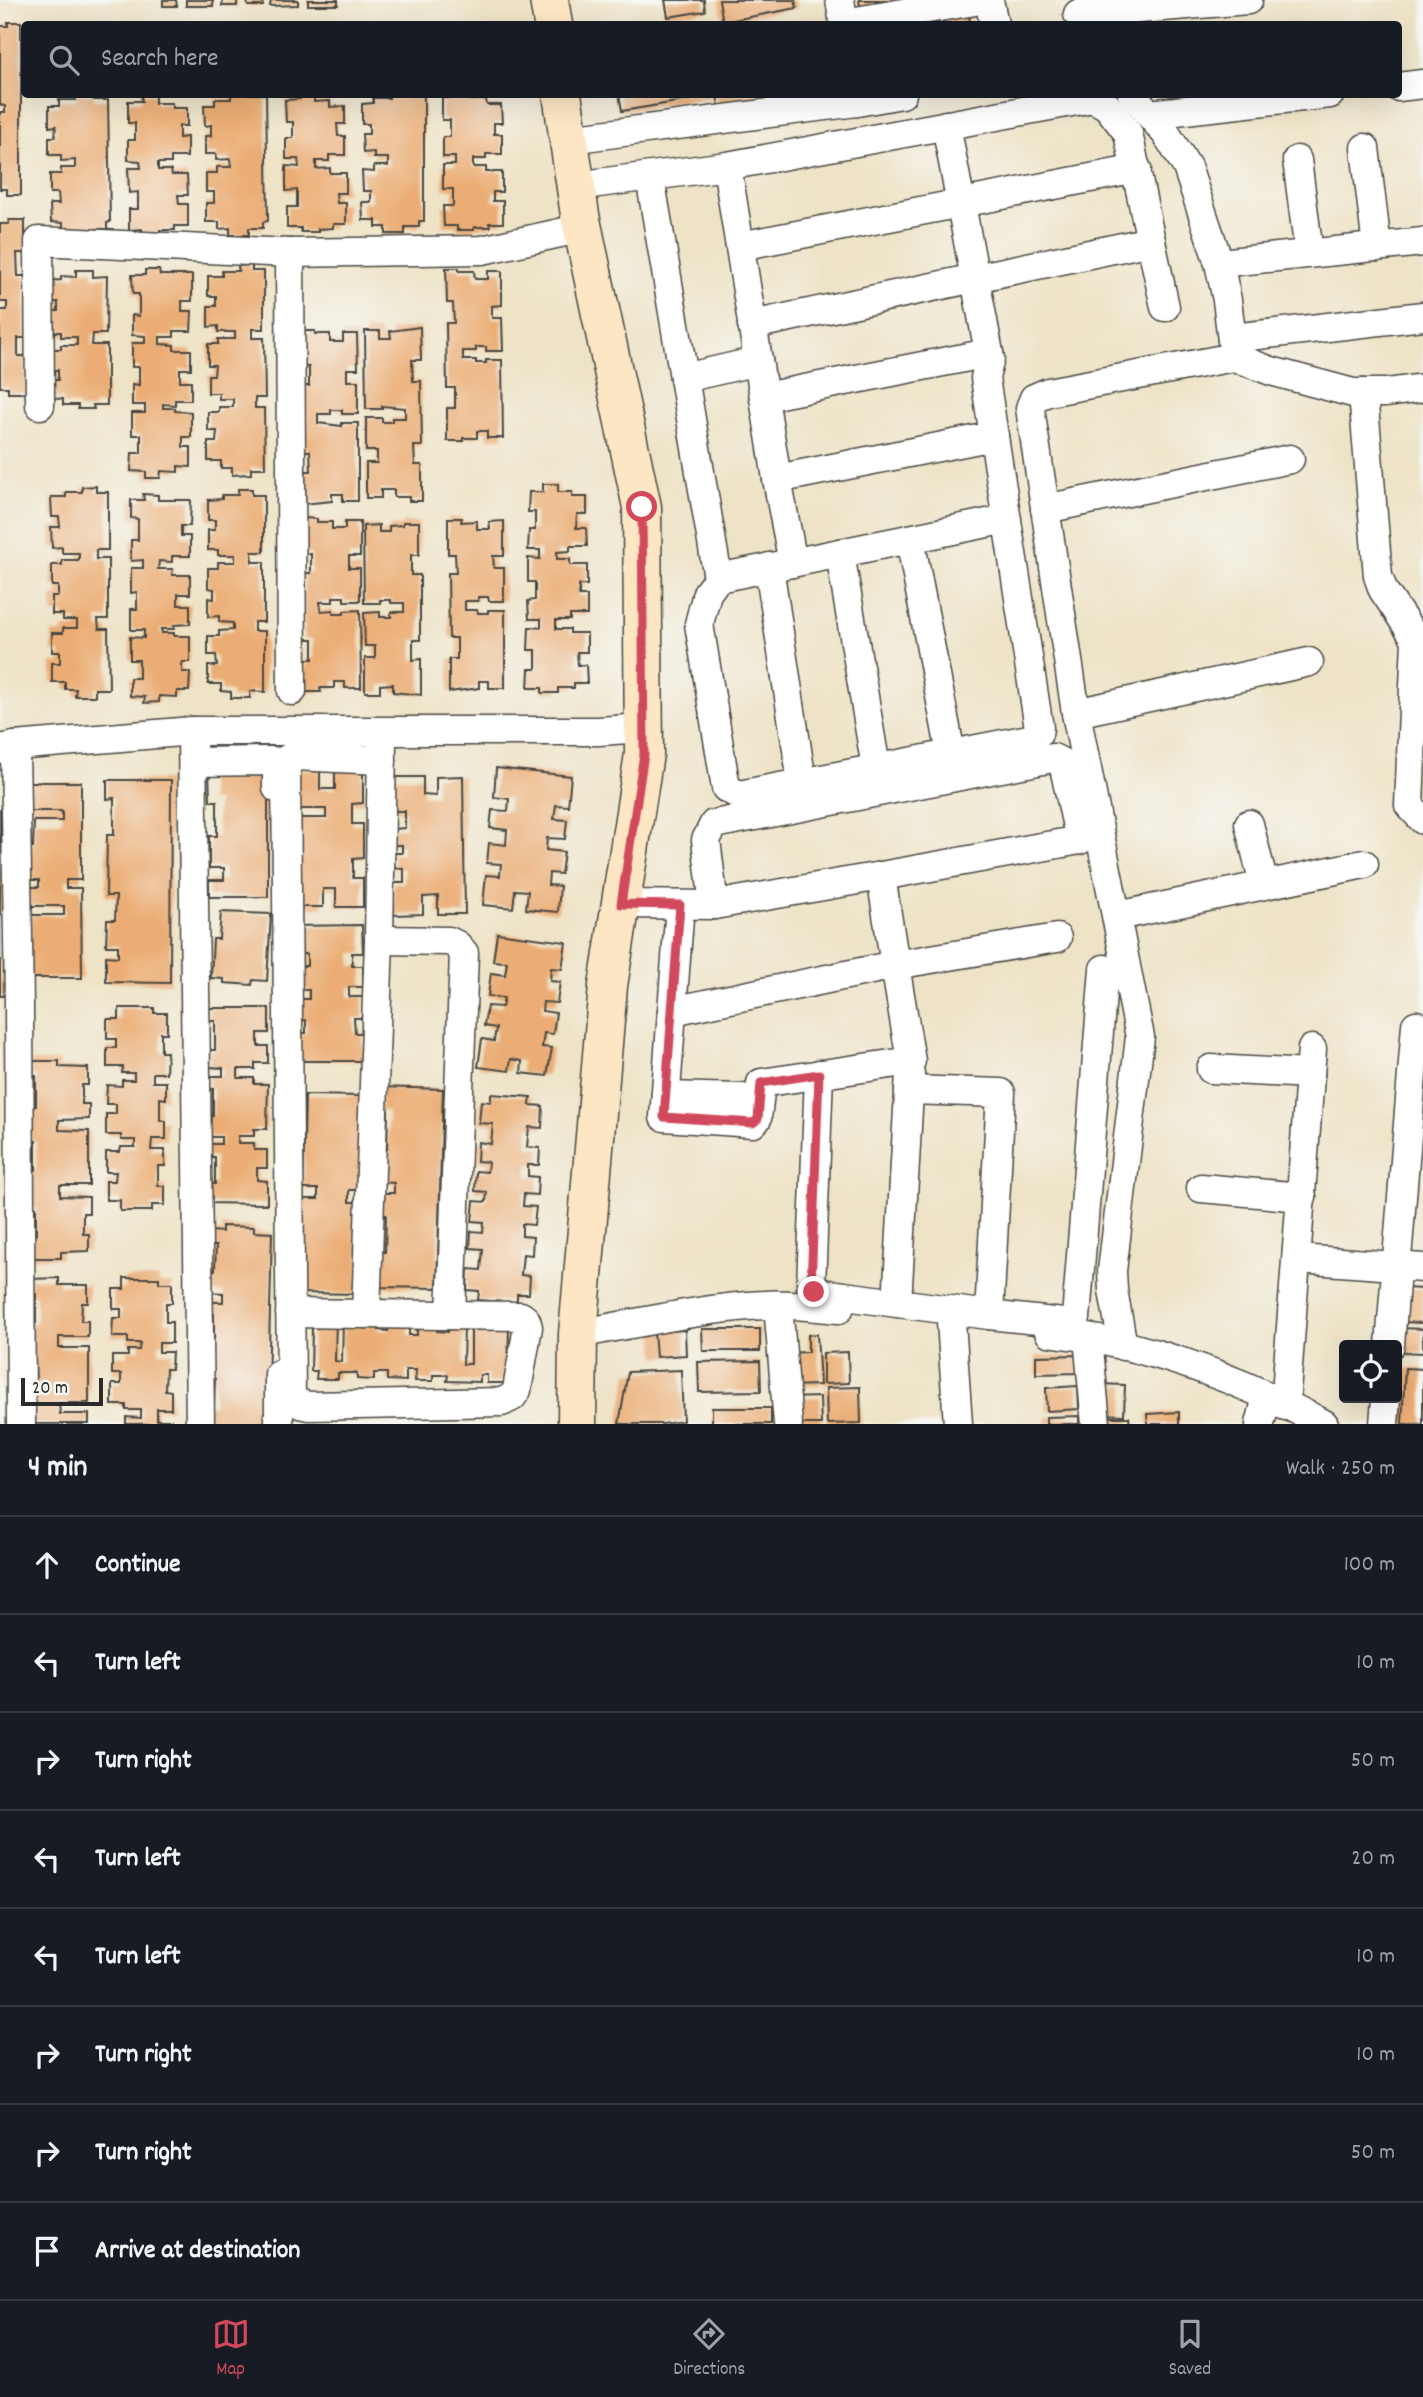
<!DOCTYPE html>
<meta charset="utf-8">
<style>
body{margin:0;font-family:Dekko,sans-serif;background:#20242c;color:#f1f3f6}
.controls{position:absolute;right:21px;bottom:21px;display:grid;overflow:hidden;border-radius:7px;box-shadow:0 7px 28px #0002}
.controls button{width:63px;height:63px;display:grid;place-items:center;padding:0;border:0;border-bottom:2px solid #363941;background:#171b24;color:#f1f3f6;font:35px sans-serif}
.scale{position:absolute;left:21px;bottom:18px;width:82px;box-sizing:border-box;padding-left:7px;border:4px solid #2b2b2b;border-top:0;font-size:19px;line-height:24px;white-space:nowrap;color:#2b2b2b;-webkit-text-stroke:5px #f6f6f2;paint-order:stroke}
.stop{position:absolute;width:21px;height:21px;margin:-16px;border:5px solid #d1495b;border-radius:50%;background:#fff}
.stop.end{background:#d1495b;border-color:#fff;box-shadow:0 2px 7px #0008}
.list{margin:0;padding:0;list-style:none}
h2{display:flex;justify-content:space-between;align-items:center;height:91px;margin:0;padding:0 28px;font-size:30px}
h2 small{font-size:23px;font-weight:400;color:#9ea1a6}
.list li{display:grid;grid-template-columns:46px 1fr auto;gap:21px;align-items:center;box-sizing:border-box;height:98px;padding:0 28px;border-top:2px solid #363941}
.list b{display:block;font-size:26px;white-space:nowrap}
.list em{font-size:23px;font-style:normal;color:#9ea1a6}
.icon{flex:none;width:38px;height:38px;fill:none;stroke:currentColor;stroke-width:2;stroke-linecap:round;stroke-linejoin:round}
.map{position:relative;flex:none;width:1423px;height:1424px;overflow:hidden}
.search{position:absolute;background:#171b24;box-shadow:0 7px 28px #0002;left:21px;right:21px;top:21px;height:77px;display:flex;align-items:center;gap:18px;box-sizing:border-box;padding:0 24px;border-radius:7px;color:#9ea1a6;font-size:26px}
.sheet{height:875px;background:#171b24}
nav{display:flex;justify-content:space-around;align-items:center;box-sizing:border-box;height:98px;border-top:2px solid #363941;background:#171b24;font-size:19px;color:#9ea1a6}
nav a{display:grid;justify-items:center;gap:4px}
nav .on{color:#d1495b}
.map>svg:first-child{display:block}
</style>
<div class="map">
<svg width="1423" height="1424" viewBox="0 0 1423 1424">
<rect width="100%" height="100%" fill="#f6f6f2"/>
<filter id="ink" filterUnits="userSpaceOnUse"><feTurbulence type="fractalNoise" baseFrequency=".0143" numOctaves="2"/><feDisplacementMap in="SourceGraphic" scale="14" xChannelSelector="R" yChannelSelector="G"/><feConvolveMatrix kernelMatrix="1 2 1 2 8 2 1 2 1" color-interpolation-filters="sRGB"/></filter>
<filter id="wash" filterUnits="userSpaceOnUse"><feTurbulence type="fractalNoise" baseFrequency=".00686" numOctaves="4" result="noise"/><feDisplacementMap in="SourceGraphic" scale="28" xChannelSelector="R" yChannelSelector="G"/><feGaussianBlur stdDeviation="1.57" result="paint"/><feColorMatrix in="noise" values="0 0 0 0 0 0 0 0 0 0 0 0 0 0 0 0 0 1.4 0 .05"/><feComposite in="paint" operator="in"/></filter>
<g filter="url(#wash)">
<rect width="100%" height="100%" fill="#eee3c6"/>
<g id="blocks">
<g fill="#ebad74">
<path d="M163,0H176L177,6H163Z"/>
<rect x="186" y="0" width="27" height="6"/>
<path d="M223,0H237V6H222Z"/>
<path d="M247,0H262L263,6H248Z"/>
<path d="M271,0H298V5L270,6Z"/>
<rect x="308" y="0" width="30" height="5"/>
<path d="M665,0H704L705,11L668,17Z"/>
<path d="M719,0H795L797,8L723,22Z"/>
<path d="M859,0H932L861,11Z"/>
<path d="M969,15L970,24H884Z"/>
<path d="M8,22H21V195H7V189H0V112H5V106L0,105V26H8Z"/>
<path d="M76,94H93L94,100H108L110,222L107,223V229H93V236L63,229V223L51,222L50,204H59L58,193H50V174H61V168H75V160L61,161V155H49V137H55L56,126L49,127V106H59V100H76Z"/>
<path d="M141,94H155V103H172V108H187V126H179V138L187,137V157H171V163H158V170H171L172,175H187L188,195H178L179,204H188V226H175V230H160V234H143L142,229L129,230V209H138V192L129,193L128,168H141L140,161L128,160V140H135V123H128V101H142Z"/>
<path d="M231,94H266L268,221L263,222V228H249V235H230V228L219,229V222H206V203H214V192H206V173H217V167H231L230,159L216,160V154H205V136H211V125L205,126L204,105H215V99H231Z"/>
<path d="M300,94H314V102L330,101V107L345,106V124H337L338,136H345V155H329V161H316V169L330,168V173H346V193H336L337,203H346V224H333V228L318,229V232H301V228H287V207H297V190L286,191V166L299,167L298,159H286V138H293V122H286L285,100L300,99Z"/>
<path d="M389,94H424V221H419V227H405V234H386V227H376V220H363L362,202H371V191H363L362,171L374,172V166H388V158H374V152L363,153L362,134H369V124H362V104L373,103V98H389Z"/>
<path d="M456,94H470V100H486L487,105H501L502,123H494V134H502V154H486V159H473V167H486V172H502V192H493V201H503V223H489L490,227H474V230H457V226H444L443,206H453V189H443V165H455V157H443V137H450V120H442V98H456Z"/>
<path d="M619,94H713V96L622,111Z"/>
<path d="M717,94H789L790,96L719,107Z"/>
<path d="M9,220H25V253H17L18,276H25V338H18V356H26V393H8V387H0V310H7V302H0V224H9Z"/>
<path d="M252,265V271H264V329H252V338H264L265,398H255V408H264L265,468H251V474L232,475V468H221V461H208V442H216L217,431H208V412H219V407H233V399H219V393H208V375H214L215,365H208V344H218V339H235V332H218V326L208,327V306H216V296H208V276H222V271H239L238,266Z"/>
<path d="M446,268H459V271H474L475,279H488V271H502V305L492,306V318H502L503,351H486V347H476V351H463V360H476V363H486V360H502L503,438H487V431H477V438H463V441H447V408H455V388H447L446,323H454L453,303H447Z"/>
<path d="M76,270H93V277L107,276L106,334H93L92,345H107V405H93L94,409H78V405H63V399L48,398V380H58V370H48V349H61V345H77V337H61V332H48V311H58V302H48V281L61,280V276L76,277Z"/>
<path d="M145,270H159L160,275H192V301H182V311H192L191,331H174V337H160V344L174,345V350H191V369H180V381H191V400H175V405L163,404V408H175V411L191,412V437H183V447H191V467L178,466V472L161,471L160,478H146V472L131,471L132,453H141V435H132V413H145V405H132V384L139,385V367H132V343H145V336L132,335V315L139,316V294H133L132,275H145Z"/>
<path d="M420,327L421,360H412L413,381H421L422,446H414L415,465H422V501H409V497H394V490H381V498H366V463H377V451H366V418H382V422H392V418H405V408L382,406V409H366L365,331H380V338H391L390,331Z"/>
<path d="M301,331H315V334H330V342H343V334H357L358,369H347V381H358V414H342V410H331V414H318V423L342,426V423H358V501H343V494H332V501L303,504L302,471H311L310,451H302V386H309V367H302Z"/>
<path d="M543,484H558V492H572V497H587V514H577L576,528H586L587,546H570V551L557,552V559H570V565H587V585H579V596H587V615H570V620H556V629H570V633H587V652H577L578,665H586L587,683H574V688H558V693H542V688H528L529,669H536V650H528L529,627H541V619H529L528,601L535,600V582H528V558L540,559V550H528L529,530H535V512H528L529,492H543Z"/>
<path d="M96,486V492H108V550H96V559H108V619H98L99,629H108L109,689H95V696H75L76,689H65V682H52V663H60V652H52V633H63V628H77V620H63V614H52V596H58V586H52V565H62V560H79V553H62V547L52,548L51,527H60L59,517H52L51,497H66V492H82V487Z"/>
<path d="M238,489H252V495H264V552H252V562H264V622H254V631H265V692L250,691V698H231V692L221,691V684H208V666H217L216,655H208V636H219V631L233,630V623L219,622V616L208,617V598L214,599V589L208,588V568H218V562H235V555H218V550H208V530H215V520H208V500L222,499V495H238Z"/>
<path d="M143,494L158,495V500H191L190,526H181V536H190V556H172V562L159,561L158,569H173L172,575H190V594H178V605H190V624L174,625V629H161L162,633H174V636H190V662H182V672H190L189,691H177V697L159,696V702L144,703L145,697L130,696V678H139V660H130V637L144,638V630H131V609H137V592L131,593V568H143V560L131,561V540H138V519L131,518V500H144Z"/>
<path d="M304,518L317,519V522H332V529H345V522H360V556H349V568H360V601H344V597H333V602H320L321,611L333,610V614H344V611L360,610L361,688H345V682H334V688H320L321,692H305V659H313V639H304V573H311V554H304Z"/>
<path d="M448,518H462L461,522L477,521V529H490L489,522L504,521V556H493L494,568H504V601H489L488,597H478V601H465V610H477L478,613H488V610H505V688H489V681H479V688L449,692V659H457V638H449L448,573H456L455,554H448Z"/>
<path d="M403,522H419V555H411V575H420V640H413V660L421,659V695L393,692V684L380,685V692H365V658H375V646H365L364,613L380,612V617H391V612H404V603H391V600H380V603H364L363,526L379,525V532H389V526L403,525Z"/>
<path d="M496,768L571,776L568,806L556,805L554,819L567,820L565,839L547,838L546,850L564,852L561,874L549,873L548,885L560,886L558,912L526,909L528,891L515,890L513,908L483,905L486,875L500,876L501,864L487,863L489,843L506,845L507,830L490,828L492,810L508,811L509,799L494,797Z"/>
<path d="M209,769H268V897H209V880H224V868H209V836H217V801H210Z"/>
<path d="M293,769H320V789H335V769H363V803L352,804V824H363V858L353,859V878H363V907H336V889H323V907H293L300,818H326V809H293Z"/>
<path d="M463,776L465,914H438V896L423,897V914L394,915V883H404V869L394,868L393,853H402V845H393V829L405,828V811H393L392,777H423V795L436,796V777Z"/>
<path d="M107,780H171L170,983L106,982V956L118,957V946H106L107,920H115L116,896H106L107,835H114V798L107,799Z"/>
<path d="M26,782H81V880H66V888H81L82,978H27L32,915H64V906H27L26,887H39V880H27L26,847H33L34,821H62V811H26Z"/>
<path d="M0,810H7L5,996H0Z"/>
<path d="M221,912L271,914L267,981L253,980L252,985L224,983V979L211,978L213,939H219Z"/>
<path d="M362,925L363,953H352V966H363V987H349V997H363V1018H354L355,1033H363L364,1061H294V1033H306V1020L294,1021L293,999H309V990H293V966H307V954H293V926Z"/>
<path d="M497,933L566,942L562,969L551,968L550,981L560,982L557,1003L543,1002L542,1011L556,1013L553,1034L544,1033L542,1047L552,1048L547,1076L521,1073L522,1061L511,1059L509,1071L478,1067L482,1039L494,1041L496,1028L484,1026L487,1006L502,1007L504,998L488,996L491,973L505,975L507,962L493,961Z"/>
<path d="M119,1008H154V1013H167V1033H161V1052H167L166,1073H153V1082H166V1099L160,1098V1120L166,1121V1139H152L151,1150H165V1166H158V1186H165V1205H152V1211H120V1200H106V1181H115L116,1172H106V1152H120L121,1147H135V1140H121V1135H106V1114H116V1104H106L107,1085L122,1086V1080H134V1073H122L123,1067H107V1048H116V1039H107V1019H119Z"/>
<path d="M209,1008H269V1033H258V1046H268V1063H255V1069H238V1078H254V1084H268L267,1129H254V1136H238V1143H254V1150H267V1168H257V1180L267,1181V1204L207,1203V1184H215V1157H207L208,1144H221V1137H208V1115L213,1116V1089H208L209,1076H223V1068L209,1067V1050H215V1021H209Z"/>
<path d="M31,1061H59V1067L88,1068V1085H82V1104H89V1119L59,1120V1130L89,1131V1185H60V1196L89,1197V1213H83V1234H89V1251L61,1252V1258H32V1234L36,1235V1207L32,1206V1170H36V1141L31,1140V1106H36V1076H31Z"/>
<path d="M381,1087L443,1089L437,1288L376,1287L377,1252H385L386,1215L378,1214V1193H394V1183L379,1182V1149H387L388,1111H380Z"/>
<path d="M491,1094L531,1097L530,1105L543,1106L542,1128L529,1127L527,1147L540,1148L539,1165H528V1176L538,1177L537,1195L524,1194L523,1206L536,1207L534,1225L522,1224V1236L533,1237L532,1255L523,1254L521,1275L530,1276L529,1294H517V1303L478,1300L479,1291L467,1290L468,1269L481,1270L483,1249L470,1248L471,1231L483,1232L484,1222L472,1221L474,1201L486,1202L487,1192L475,1191L476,1171L487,1172L488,1162L477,1161L478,1142L491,1144L493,1124L479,1123L481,1101L491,1102Z"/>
<path d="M305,1095L362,1096L360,1190H349V1202H360L359,1294L301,1293L303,1199H318V1189H303Z"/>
<path d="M222,1226L254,1227V1232L272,1233L267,1424H207L208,1405H214L215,1379H208L210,1340L214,1339V1314H208V1302H223V1293L208,1292L209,1271L215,1270L216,1246H209L210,1231L222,1232Z"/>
<path d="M59,1278V1285H88V1303H82L81,1321H88V1337H59V1348H89V1403H59L60,1414H89V1424H32L31,1387H36L35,1358H31V1323H36V1294H31L30,1279Z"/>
<path d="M124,1278H159V1283H172V1303H166V1322H172V1343H159V1352H172L171,1369H166L165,1390L171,1391V1409H157V1420H171V1424H126V1417L141,1418V1410H126V1405H112V1384H121V1374H112V1356H128V1350H139L140,1343H128V1337H112L113,1318H121V1309H113V1289H124Z"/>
<path d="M1405,1288L1423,1289V1323L1403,1322Z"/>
<path d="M318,1318H336L335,1361L342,1362L343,1322L379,1319V1330L388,1331L389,1319L409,1323V1335H417V1323L437,1321V1331L448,1332V1321L464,1326L463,1364H471V1326L509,1322L508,1383H487V1375H480V1382L447,1381L448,1375H433V1381H415L416,1370H406V1381L387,1380V1373H374V1380L357,1379V1373H338V1379H316L317,1371H311L312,1328H318Z"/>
<path d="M1402,1328L1423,1329V1353L1401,1352Z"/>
<path d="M702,1329H760V1351H703Z"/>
<path d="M685,1330L686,1355L656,1357L654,1332Z"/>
<path d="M817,1334L820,1385L788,1386L786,1353L808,1352V1335Z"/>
<path d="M848,1352L849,1383L823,1384V1353Z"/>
<path d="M1080,1355V1373L1036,1374V1356Z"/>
<path d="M760,1361L761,1391L699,1392L698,1362Z"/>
<path d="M1405,1368L1423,1369V1424H1402Z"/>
<path d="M681,1370L683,1421L663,1424H619L628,1372Z"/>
<path d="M1098,1384L1125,1385L1124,1415L1098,1414Z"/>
<path d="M1078,1386L1079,1409L1047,1411L1046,1388Z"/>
<path d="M860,1387L861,1423L827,1424L826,1388Z"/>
<path d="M820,1397L821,1424H789L788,1398Z"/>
<rect x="712" y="1408" width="59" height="16"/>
<path d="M1179,1412V1424H1148L1147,1414Z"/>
<path d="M1079,1416V1424H1046V1417Z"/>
<path d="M1099,1417H1129L1130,1424H1099Z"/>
</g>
</g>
</g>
<g filter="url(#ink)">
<use href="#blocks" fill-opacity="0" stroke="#484742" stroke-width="2"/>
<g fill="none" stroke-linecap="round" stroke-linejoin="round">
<defs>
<g id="street">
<path d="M840,0L844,24"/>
<path d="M989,0L994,24"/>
<path d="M1078,14L1248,0"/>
<path d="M844,23L981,0"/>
<path d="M1398,87L1423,84"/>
<path d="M1132,94L1167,135L1187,167L1219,263L1227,300L1234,357"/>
<path d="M857,102L902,94"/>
<path d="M1149,114L1330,94"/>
<path d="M946,125L990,358L985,378L1039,728L1038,734L1034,738L739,795L726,788L699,624L707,593L718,578L1007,519"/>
<path d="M569,139L857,102L856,94"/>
<path d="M1365,148L1377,247"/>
<path d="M1297,160L1309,253"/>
<path d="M727,166L1093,98L1107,106L1128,133L1165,307"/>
<path d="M650,177L718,578"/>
<path d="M576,186L727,166L777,479L793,563"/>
<path d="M740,246L1137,169"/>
<path d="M290,253L292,691"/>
<path d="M1219,263L1423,242"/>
<path d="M752,325L1151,241"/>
<path d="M1232,338L1423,316"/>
<path d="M684,378L758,361"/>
<path d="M1363,393L1378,576L1383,590L1416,639L1409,805L1423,820"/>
<path d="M764,397L989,353"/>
<path d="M40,405L39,241L290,253L482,250L583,228"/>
<path d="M777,479L994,436"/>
<path d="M1045,509L1290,459"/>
<path d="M910,539L951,754"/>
<path d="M840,553L876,768"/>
<path d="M769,567L802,782"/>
<path d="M1076,713L1309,662"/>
<path d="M192,731L200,1424"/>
<path d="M15,746L19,1004L21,1424"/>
<path d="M0,749L15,746L192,731H599L644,728"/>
<path d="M193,762L273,761L277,763V788"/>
<path d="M1249,824L1264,885"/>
<path d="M621,904L714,905L881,876L895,965L672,1011"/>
<path d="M680,905L664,1117L753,1123L757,1119L761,1083L911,1061L895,965L1057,938"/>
<path d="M714,905L706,840L714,824L1053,758L1063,763L1080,840L881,876"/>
<path d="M1118,916L1364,864"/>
<path d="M379,940L449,941L457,945L464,953L451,1315"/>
<path d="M1211,1069L1310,1074"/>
<path d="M819,1074L811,1287L814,1292L989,1315L1073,1324L1076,1318L1104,969"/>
<path d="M909,1090L1001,1093L989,1315"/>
<path d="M666,1096L742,1098"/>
<path d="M1201,1188L1302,1197"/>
<path d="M1298,1259L1423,1268"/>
<path d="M897,1303L910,1074"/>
<path d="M778,1305L788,1424"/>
<path d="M290,1313L521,1316L526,1320L528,1327L517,1390L512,1397L502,1402L309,1406L300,1404L291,1397L286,765L287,759L293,756L382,760"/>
<path d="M366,1314L379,940L382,741"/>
<path d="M951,1321L958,1424"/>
<path d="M1049,1332C1144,1343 1240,1379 1324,1424"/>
<path d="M578,1334C639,1323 702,1308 764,1305C789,1303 814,1307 839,1309"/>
<path d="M1088,1337L1096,1424"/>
<path d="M1390,1345L1416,1025"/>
<path d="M1123,1346L1113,1290L1112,1271L1140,1037L1076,713L1030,408L1034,398L1048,392L1234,357L1271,371L1353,393H1386L1423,388"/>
<path d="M279,1374V1424"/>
<path d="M1285,1406L1312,1049"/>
<path d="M1260,1424L1267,1397"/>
<path d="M1384,1424L1386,1398"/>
</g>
<g id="secondary">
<path d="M549,0L553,24"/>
<path d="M562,94L580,215L642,507L644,754L608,986L578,1334L577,1424"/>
</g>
</defs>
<use href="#street" stroke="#484742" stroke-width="31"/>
<use href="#secondary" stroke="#484742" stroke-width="41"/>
<use href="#street" stroke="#fff" stroke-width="28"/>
<use href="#secondary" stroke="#fce6c4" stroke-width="38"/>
</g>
</g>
<g fill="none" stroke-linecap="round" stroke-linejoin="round" filter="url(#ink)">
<path stroke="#d1495b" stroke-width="9" d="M642,507L644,754L621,904L680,905L664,1117L753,1123L758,1119L761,1083L819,1074L811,1287L814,1292"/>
</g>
</svg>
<div class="controls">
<button><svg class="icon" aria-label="locate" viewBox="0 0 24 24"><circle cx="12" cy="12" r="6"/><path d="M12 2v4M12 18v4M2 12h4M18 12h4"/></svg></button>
</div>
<div class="scale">20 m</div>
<div class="stop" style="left:642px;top:507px"></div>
<div class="stop end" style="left:814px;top:1292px"></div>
<div class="search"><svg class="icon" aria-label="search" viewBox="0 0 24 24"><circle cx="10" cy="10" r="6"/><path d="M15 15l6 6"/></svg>Search here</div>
</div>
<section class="sheet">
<h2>4 min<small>Walk · 250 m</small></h2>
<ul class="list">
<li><svg class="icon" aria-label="ahead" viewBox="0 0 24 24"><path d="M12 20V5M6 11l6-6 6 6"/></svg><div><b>Continue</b></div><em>100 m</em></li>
<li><svg class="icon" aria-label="left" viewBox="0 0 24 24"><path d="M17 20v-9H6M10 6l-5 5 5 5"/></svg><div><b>Turn left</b></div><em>10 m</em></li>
<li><svg class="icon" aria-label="right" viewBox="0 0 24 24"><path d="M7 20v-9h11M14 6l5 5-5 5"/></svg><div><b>Turn right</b></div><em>50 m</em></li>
<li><svg class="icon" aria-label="left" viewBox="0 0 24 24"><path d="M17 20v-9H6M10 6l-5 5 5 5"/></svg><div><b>Turn left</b></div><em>20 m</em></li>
<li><svg class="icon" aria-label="left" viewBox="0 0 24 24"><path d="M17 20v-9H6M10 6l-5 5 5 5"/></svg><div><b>Turn left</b></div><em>10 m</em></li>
<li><svg class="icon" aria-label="right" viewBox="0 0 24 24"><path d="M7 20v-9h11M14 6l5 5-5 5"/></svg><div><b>Turn right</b></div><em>10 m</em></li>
<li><svg class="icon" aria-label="right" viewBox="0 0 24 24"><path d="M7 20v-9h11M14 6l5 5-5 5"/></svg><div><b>Turn right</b></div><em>50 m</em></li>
<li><svg class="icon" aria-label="arrive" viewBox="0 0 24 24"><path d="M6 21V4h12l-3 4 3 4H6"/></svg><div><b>Arrive at destination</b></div></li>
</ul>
</section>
<nav>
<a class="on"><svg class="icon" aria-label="map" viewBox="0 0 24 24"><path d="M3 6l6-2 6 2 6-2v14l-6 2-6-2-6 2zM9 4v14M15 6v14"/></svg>Map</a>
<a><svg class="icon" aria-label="directions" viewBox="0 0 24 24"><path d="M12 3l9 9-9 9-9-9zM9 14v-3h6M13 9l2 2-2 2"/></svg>Directions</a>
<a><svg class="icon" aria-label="saved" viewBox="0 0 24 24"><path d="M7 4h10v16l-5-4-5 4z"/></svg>Saved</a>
</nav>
